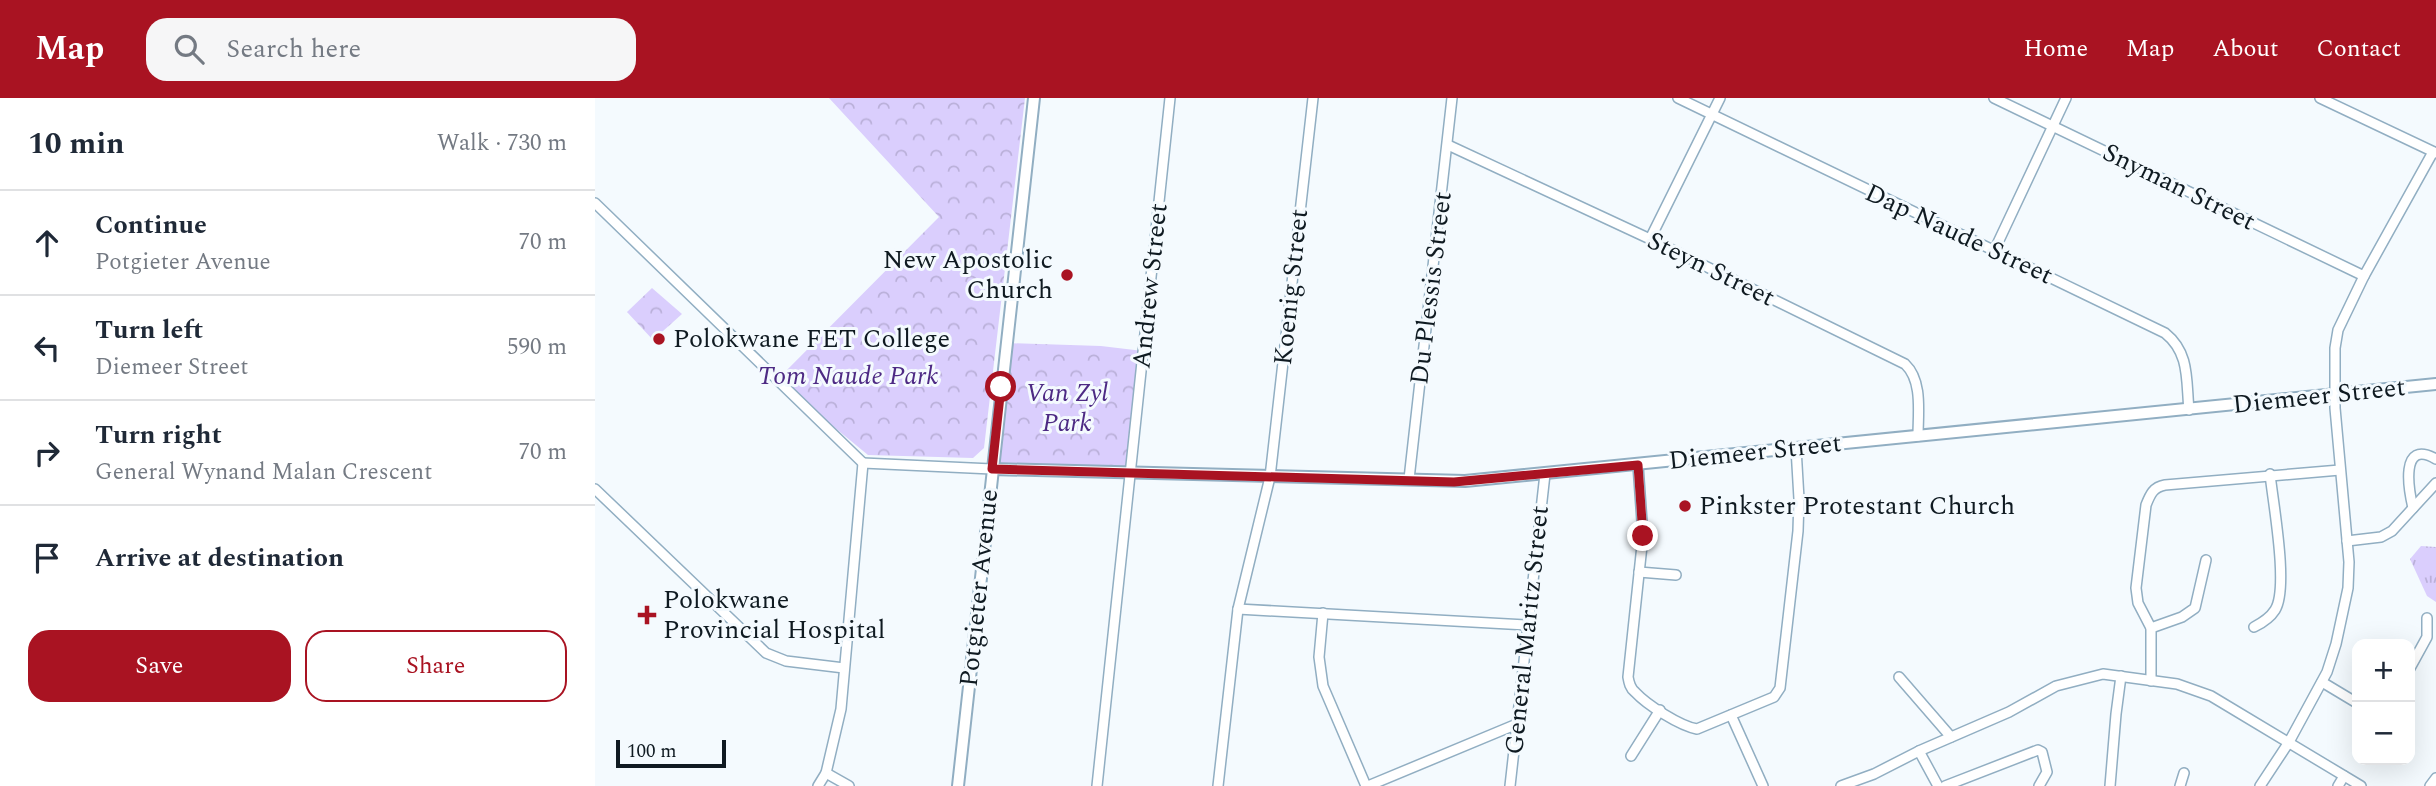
<!DOCTYPE html>
<meta charset="utf-8">
<style>
body{margin:0;font-family:Spectral,serif;background:#f6f6f7;color:#1f2937}
.controls{position:absolute;right:21px;bottom:21px;display:grid;overflow:hidden;border-radius:14px;box-shadow:0 7px 28px #0002}
.controls button{width:63px;height:63px;display:grid;place-items:center;padding:0;border:0;border-bottom:2px solid #e0e1e3;background:#fff;color:#1f2937;font:35px sans-serif}
.scale{position:absolute;left:21px;bottom:18px;width:110px;box-sizing:border-box;padding-left:7px;border:4px solid #0f1a21;border-top:0;font-size:19px;line-height:24px;white-space:nowrap;color:#0f1a21;-webkit-text-stroke:5px #f4fafe;paint-order:stroke}
.stop{position:absolute;width:21px;height:21px;margin:-16px;border:5px solid #a91322;border-radius:50%;background:#fff}
.stop.end{background:#a91322;border-color:#fff;box-shadow:0 2px 7px #0008}
.list{margin:0;padding:0;list-style:none}
h2{display:flex;justify-content:space-between;align-items:center;height:91px;margin:0;padding:0 28px;font-size:30px}
h2 small{font-size:23px;font-weight:400;color:#747a83}
.list li{display:grid;grid-template-columns:46px 1fr auto;gap:21px;align-items:center;box-sizing:border-box;height:105px;padding:0 28px;border-top:2px solid #e0e1e3}
.list b{display:block;font-size:26px;white-space:nowrap}
.list p{margin:0;font-size:23px;white-space:nowrap;color:#747a83}
.list em{font-size:23px;font-style:normal;color:#747a83}
.actions{display:flex;gap:14px;padding:21px 28px}
.actions a{flex:1;padding:16px 0;border:2px solid #a91322;border-radius:21px;text-align:center;font-size:24px;color:#a91322}
.actions .main{background:#a91322;color:#fff}
.icon{flex:none;width:38px;height:38px;fill:none;stroke:currentColor;stroke-width:2;stroke-linecap:round;stroke-linejoin:round}
.map{position:relative;flex:none;width:1841px;height:688px;overflow:hidden}
header{display:flex;align-items:center;gap:42px;box-sizing:border-box;height:98px;padding:0 35px;background:#a91322;color:#fff}
header strong{font-size:33px}
nav{display:flex;gap:38px;margin-inline-start:auto;font-size:24px}
.search{width:490px;height:63px;background:#f6f6f7;display:flex;align-items:center;gap:18px;box-sizing:border-box;padding:0 24px;border-radius:21px;color:#747a83;font-size:26px}
main{display:flex}
aside{flex:1;background:#fff}
.map>svg:first-child{display:block}
</style>
<header>
<strong>Map</strong>
<div class="search"><svg class="icon" aria-label="search" viewBox="0 0 24 24"><circle cx="10" cy="10" r="6"/><path d="M15 15l6 6"/></svg>Search here</div>
<nav><a>Home</a><a>Map</a><a>About</a><a>Contact</a></nav>
</header>
<main>
<aside>
<h2>10 min<small>Walk · 730 m</small></h2>
<ul class="list">
<li><svg class="icon" aria-label="ahead" viewBox="0 0 24 24"><path d="M12 20V5M6 11l6-6 6 6"/></svg><div><b>Continue</b><p>Potgieter Avenue</p></div><em>70 m</em></li>
<li><svg class="icon" aria-label="left" viewBox="0 0 24 24"><path d="M17 20v-9H6M10 6l-5 5 5 5"/></svg><div><b>Turn left</b><p>Diemeer Street</p></div><em>590 m</em></li>
<li><svg class="icon" aria-label="right" viewBox="0 0 24 24"><path d="M7 20v-9h11M14 6l5 5-5 5"/></svg><div><b>Turn right</b><p>General Wynand Malan Crescent</p></div><em>70 m</em></li>
<li><svg class="icon" aria-label="arrive" viewBox="0 0 24 24"><path d="M6 21V4h12l-3 4 3 4H6"/></svg><div><b>Arrive at destination</b></div></li>
</ul>
<div class="actions"><a class="main">Save</a><a>Share</a></div>
</aside>
<div class="map">
<svg width="1841" height="688" viewBox="0 0 1841 688">
<defs>
<pattern id="grass-tufts" width="24" height="20" patternUnits="userSpaceOnUse" patternTransform="scale(1.75)"><rect width="24" height="20" fill="#dacefd"/><path d="M3 7l-1-3M5 7V3M7 7l1-3M15 17l-1-3M17 17v-4M19 17l1-3" fill="none" stroke="#bab0d9"/></pattern>
<pattern id="park-crowns" width="20" height="18" patternUnits="userSpaceOnUse" patternTransform="scale(1.75)"><rect width="20" height="18" fill="#dacefd"/><path d="M2 6a3 3 0 1 1 6 0M12 15a3 3 0 1 1 6 0" fill="none" stroke="#bab0d9"/></pattern>
</defs>
<rect width="100%" height="100%" fill="#f4fafe"/>
<path fill="url(#grass-tufts)" d="M1826,448L1841,449V504L1832,498L1815,461Z"/>
<g fill="url(#park-crowns)">
<path d="M234,0H430L389,350L378,360L273,357L182,282L344,119Z"/>
<path d="M57,190L87,216L58,242L32,214Z"/>
<path d="M411,245L506,248L548,253L535,375L397,371Z"/>
</g>
<g fill="none" stroke-linecap="round" stroke-linejoin="round">
<defs>
<g id="minor">
<path d="M1083,0L1570,235C1595,255 1591,282 1594,312"/>
<path d="M1399,0L1769,178"/>
<path d="M1725,0L1841,55"/>
<path d="M853,47L1055,141L1310,266C1328,283 1323,315 1323,338"/>
<path d="M0,105L268,365"/>
<path d="M1055,141L1125,0"/>
<path d="M1399,153L1471,0"/>
<path d="M268,365L397,371"/>
<path d="M1043,367L1048,438L1033,579C1034,585 1035,590 1040,594C1052,607 1085,628 1102,631L1179,599L1185,590L1203,433L1204,401L1201,350"/>
<path d="M814,381L857,0"/>
<path d="M0,391L171,555L191,563L249,570"/>
<path d="M1818,410C1814,393 1804,340 1841,361"/>
<path d="M1752,443L1786,439L1797,433L1841,385"/>
<path d="M1044,474L1081,477"/>
<path d="M643,511L932,527"/>
<path d="M728,515L724,559L728,588L771,688"/>
<path d="M1659,529C1667,525 1675,520 1680,512C1694,490 1678,405 1675,376"/>
<path d="M1556,530L1587,519L1600,510L1611,462"/>
<path d="M1815,570L1832,539V520"/>
<path d="M1304,579L1356,639"/>
<path d="M1556,583V530L1543,505L1541,490L1551,407C1555,397 1558,389 1570,387L1745,372"/>
<path d="M1727,584L1762,605"/>
<path d="M1136,617L1168,688"/>
<path d="M1324,653L1343,688"/>
<path d="M1036,658L1065,612"/>
<path d="M231,675L254,688"/>
<path d="M223,688L231,675L246,611L268,365"/>
<path d="M502,688L575,0"/>
<path d="M623,688L643,511L675,379L718,0"/>
<path d="M773,688L922,626"/>
<path d="M915,688L950,376"/>
<path d="M1246,688L1279,676L1324,653L1414,614L1461,588L1508,576L1582,586L1616,598L1766,688"/>
<path d="M1350,688L1443,652L1447,654L1452,674L1444,688"/>
<path d="M1515,688L1521,616L1526,578"/>
<path d="M1585,688L1589,675"/>
<path d="M1665,688L1694,644L1732,574L1741,546L1753,490L1754,464L1740,310V250L1743,232L1769,178L1838,54"/>
<path d="M1743,688L1749,678"/>
<path d="M1835,688L1841,680"/>
</g>
<g id="tertiary">
<path d="M397,371L870,383L1841,286"/>
<path d="M363,688L439,0"/>
</g>
</defs>
<use href="#minor" stroke="#91aec2" stroke-width="12"/>
<use href="#tertiary" stroke="#91aec2" stroke-width="14"/>
<use href="#minor" stroke="#fff" stroke-width="9"/>
<use href="#tertiary" stroke="#fff" stroke-width="10"/>
</g>
<g fill="none" stroke-linecap="round" stroke-linejoin="round">
<path stroke="#a91322" stroke-width="9" d="M406,289L397,371L859,384L1043,367L1048,438"/>
</g>
<g fill="#a91322" stroke="#f4fafe" stroke-width="2.5">
<circle cx="472" cy="177" r="7"/>
<circle cx="64" cy="241" r="7"/>
<circle cx="1090" cy="408" r="7"/>
<path d="M48.5 506.5h7v7h7v7h-7v7h-7v-7h-7v-7h7z"/>
</g>
<g text-anchor="middle" dominant-baseline="central" stroke-width="6" stroke-linejoin="round" paint-order="stroke">
<g font-size="26" fill="#0f1a21" stroke="#f4fafe">
<text transform="translate(1584 89) rotate(26)">Snyman Street</text>
<text transform="translate(1364 136) rotate(25)">Dap Naude Street</text>
<text transform="translate(1116 171) rotate(26)">Steyn Street</text>
<text transform="translate(555 188) rotate(-84)">Andrew Street</text>
<text transform="translate(696 189) rotate(-84)">Koenig Street</text>
<text transform="translate(836 190) rotate(-83)">Du Plessis Street</text>
<text transform="translate(1724 298) rotate(-6)">Diemeer Street</text>
<text transform="translate(1160 354) rotate(-6)">Diemeer Street</text>
<text transform="translate(384 490) rotate(-84)">Potgieter Avenue</text>
<text transform="translate(932 532) rotate(-84)">General Maritz Street</text>
</g>
<g font-size="26" fill="#0f1a21" stroke="#f4fafe" text-anchor="start">
<text x="458" y="162" text-anchor="end">New Apostolic<tspan x="458" dy="30">Church</tspan></text>
<text x="78" y="241">Polokwane FET College</text>
<text x="1104" y="408">Pinkster Protestant Church</text>
<text x="68" y="502">Polokwane<tspan x="68" dy="30">Provincial Hospital</tspan></text>
</g>
<g font-size="26" font-style="italic" fill="#4d2a84" stroke="#f4fafe">
<text x="253" y="278">Tom Naude Park</text>
<text x="472" y="295">Van Zyl<tspan x="472" dy="30">Park</tspan></text>
</g>
</g>
</svg>
<div class="controls">
<button>+</button>
<button>−</button>
</div>
<div class="scale">100 m</div>
<div class="stop" style="left:406px;top:289px"></div>
<div class="stop end" style="left:1048px;top:438px"></div>
</div>
</main>
